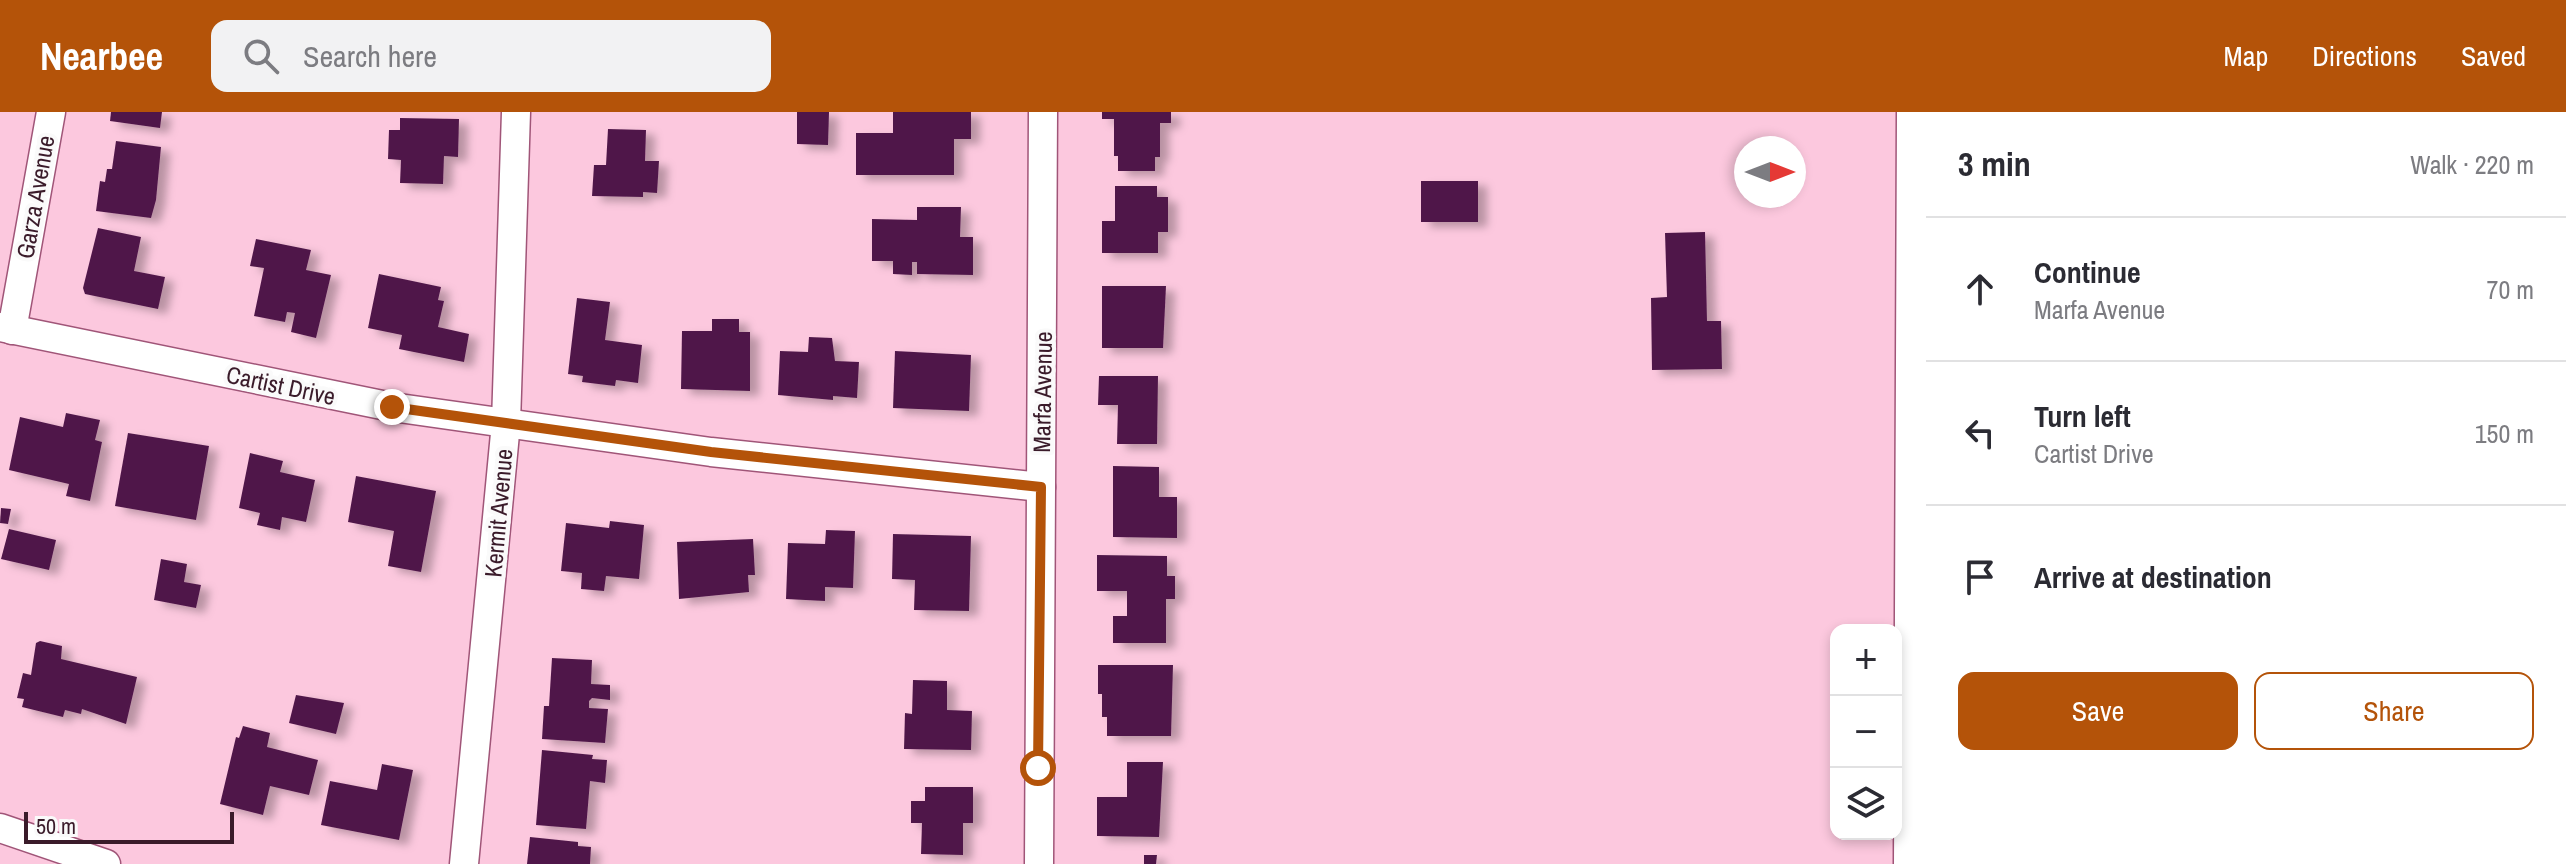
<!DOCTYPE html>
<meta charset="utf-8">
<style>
body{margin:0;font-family:"Archivo Narrow",sans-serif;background:#f2f2f3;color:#2b2b33}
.controls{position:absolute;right:24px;bottom:24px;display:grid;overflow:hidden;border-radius:16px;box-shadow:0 4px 12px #0003}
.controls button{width:72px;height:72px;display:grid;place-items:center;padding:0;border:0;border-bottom:2px solid #e1e1e2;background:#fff;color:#2b2b33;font:40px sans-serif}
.compass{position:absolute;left:1734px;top:24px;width:72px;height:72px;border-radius:50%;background:#fff;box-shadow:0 4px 12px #0003;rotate:90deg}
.scale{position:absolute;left:24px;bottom:20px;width:210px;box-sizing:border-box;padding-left:8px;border:4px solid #3a1b2a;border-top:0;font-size:22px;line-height:28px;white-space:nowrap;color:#3a1b2a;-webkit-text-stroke:6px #fafafa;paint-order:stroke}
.stop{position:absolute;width:24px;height:24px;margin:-18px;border:6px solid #b45309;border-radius:50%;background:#fff}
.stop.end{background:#b45309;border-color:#fff;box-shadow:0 2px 8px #0008}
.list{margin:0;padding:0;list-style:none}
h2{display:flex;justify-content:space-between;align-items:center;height:104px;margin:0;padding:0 32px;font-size:34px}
h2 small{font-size:26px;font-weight:400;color:#7c7c81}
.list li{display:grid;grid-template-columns:52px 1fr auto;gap:24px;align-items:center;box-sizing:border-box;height:144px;padding:0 32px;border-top:2px solid #e1e1e2}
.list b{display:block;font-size:30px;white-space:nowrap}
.list p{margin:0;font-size:26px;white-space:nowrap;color:#7c7c81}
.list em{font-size:26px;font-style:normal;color:#7c7c81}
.actions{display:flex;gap:16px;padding:24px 32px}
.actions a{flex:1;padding:18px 0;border:2px solid #b45309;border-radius:16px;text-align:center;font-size:28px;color:#b45309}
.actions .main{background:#b45309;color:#fff}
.icon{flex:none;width:44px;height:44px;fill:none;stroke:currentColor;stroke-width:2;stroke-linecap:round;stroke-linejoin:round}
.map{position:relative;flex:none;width:1926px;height:752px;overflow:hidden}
header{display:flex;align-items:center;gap:48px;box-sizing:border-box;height:112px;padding:0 40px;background:#b45309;color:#fff}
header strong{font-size:38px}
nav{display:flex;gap:44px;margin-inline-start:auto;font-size:28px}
.search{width:560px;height:72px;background:#f2f2f3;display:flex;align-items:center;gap:20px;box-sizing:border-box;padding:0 28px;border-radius:16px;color:#7c7c81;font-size:30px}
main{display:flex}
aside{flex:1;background:#fff}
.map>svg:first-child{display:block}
</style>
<header>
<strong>Nearbee</strong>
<div class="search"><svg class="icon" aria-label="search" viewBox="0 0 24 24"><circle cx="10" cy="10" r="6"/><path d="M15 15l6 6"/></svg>Search here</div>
<nav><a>Map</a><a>Directions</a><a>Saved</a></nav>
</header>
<main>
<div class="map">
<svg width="1926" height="752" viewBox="0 0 1926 752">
<defs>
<filter id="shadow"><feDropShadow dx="9" dy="5" stdDeviation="4" flood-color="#0004"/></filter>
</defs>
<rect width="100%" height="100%" fill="#fcc8de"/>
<g fill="#50184a" filter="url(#shadow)">
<path d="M111,0H162L160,16L110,9Z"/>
<path d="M797,0H829L828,33L797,32Z"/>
<path d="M893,0H971V27H954V63H856V21H893Z"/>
<path d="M1102,0H1171V11H1160V45H1155V59H1118V44H1114V7H1102Z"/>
<path d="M400,6L459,7L458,45L444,44L443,72L400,71L401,48L388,47L389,18H400Z"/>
<path d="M608,17L646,18L645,49H659L657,81L643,80V85L592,84L594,53H606Z"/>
<path d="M116,29L161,35L156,88L151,106L96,99L100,69L105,70L107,57H112Z"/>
<rect x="1421" y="69" width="57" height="41"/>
<path d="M1115,74H1157V85H1168V120H1158V141H1102V109H1115Z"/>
<path d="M917,95H961L960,125H973V163L917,162V150H912V163L893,162V149H872V107L917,108Z"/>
<path d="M98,116L141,125L134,159L165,165L158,197L85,182L83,176Z"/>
<path d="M1705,120L1707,209H1721L1722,257L1652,258L1651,186L1667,185L1665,121Z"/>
<path d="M256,127L311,138L306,158L331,163L316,226L291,220L295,201L287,200L285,210L254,204L264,156L250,154Z"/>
<path d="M379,162L441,175L438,188L444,189L438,215L469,222L464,250L399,237L402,223L368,216Z"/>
<path d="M1102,174H1166L1163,236H1102Z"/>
<path d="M577,186L610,190L605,228L642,233L638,271L616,268L615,274L582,270L583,264L568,262Z"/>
<path d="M712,207H739V220H750V279L681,277L682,219H712Z"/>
<path d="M809,225L832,226L835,249L859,250L857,286L833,284V288L778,283L780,239L808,240Z"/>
<path d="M895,239L971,243L969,299L893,296Z"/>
<path d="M1099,264H1158L1157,332H1117L1118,293H1098Z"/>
<path d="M66,301L100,308L95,328L102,330L90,389L66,384L69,372L9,358L20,305L63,315Z"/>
<path d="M128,321L209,334L196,408L115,394Z"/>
<path d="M250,341L283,349L280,360L315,368L306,410L282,405L280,418L257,413L260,401L239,396Z"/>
<path d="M1113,354L1159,355V385H1177V426L1113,425Z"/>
<path d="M356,364L436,379L421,460L388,454L394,419L348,410Z"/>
<path d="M1,396L11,397L8,412L0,411Z"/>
<path d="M610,409L644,413L639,467L606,464L604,479L581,477L582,461L561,459L566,411L609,416Z"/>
<path d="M9,417L56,428L49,458L1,447Z"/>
<path d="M826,418L855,419L853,476L825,475V489L786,487L788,431L825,432Z"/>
<path d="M893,422L971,424L969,499L914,498L915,468L892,467Z"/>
<path d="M753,427L755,463H748L749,480L679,487L677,430Z"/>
<path d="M1097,443L1167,444V464H1175V487H1166V531H1113V504H1127V479H1097Z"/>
<path d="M161,447L187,452L184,470L201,473L196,496L154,488Z"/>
<path d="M40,529L62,534L61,547L137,565L126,612L82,597L81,602L65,598L63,605L22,595L24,587L17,586L23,561L31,563L36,531Z"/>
<path d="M552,546L592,548L591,572L610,573V588L592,586L589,589V596L608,597L605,631L542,627L544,594H549Z"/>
<path d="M1098,553H1173L1171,624H1107V605H1102V582H1098Z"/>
<path d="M913,568L947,569V598L972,599L971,638L904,637L905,601L912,602Z"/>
<path d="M296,583L344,591L336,622L289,611Z"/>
<path d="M243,614L270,621L267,635L318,648L309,683L270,674L263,703L220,692L236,625L239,626Z"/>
<path d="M542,638L593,643L592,647L607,648L605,671L590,669L586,717L536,713Z"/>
<path d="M1127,650H1163L1159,725L1097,724V685H1127Z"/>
<path d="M382,652L413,658L399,728L321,713L330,669L377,678Z"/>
<path d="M925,675H973V711H963V743L921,742L922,711H911V689H925Z"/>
<path d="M530,725L578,730V734L591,735L590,752H527Z"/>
<path d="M1144,743H1157L1156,752H1144Z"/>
</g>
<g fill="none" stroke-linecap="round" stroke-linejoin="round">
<defs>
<g id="street">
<path d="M0,215L392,295L711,340L1041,375"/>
<path d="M12,218L51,0"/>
<path d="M0,716L106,752"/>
<path d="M464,752L506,311L516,0"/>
<path d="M1039,752L1043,0"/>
</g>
<path id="secondary" d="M1914,752L1917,0"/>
</defs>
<use href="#street" stroke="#a05578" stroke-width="31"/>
<use href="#secondary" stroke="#a05578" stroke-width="43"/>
<use href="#street" stroke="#fff" stroke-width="28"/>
<use href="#secondary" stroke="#fff" stroke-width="40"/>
</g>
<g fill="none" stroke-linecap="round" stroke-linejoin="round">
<path stroke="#b45309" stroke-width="10" d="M392,295L711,340L1041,375L1038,656"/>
</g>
<g text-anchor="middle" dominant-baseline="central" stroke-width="8" stroke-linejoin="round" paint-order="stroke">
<g font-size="24" fill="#3a1b2a" stroke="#fafafa">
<text transform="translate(35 85) rotate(-80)">Garza Avenue</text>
<text transform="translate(281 273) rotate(12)">Cartist Drive</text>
<text transform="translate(1042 280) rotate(-89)">Marfa Avenue</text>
<text transform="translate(498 401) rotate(-85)">Kermit Avenue</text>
</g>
</g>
</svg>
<div class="controls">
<button>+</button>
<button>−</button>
<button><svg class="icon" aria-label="layers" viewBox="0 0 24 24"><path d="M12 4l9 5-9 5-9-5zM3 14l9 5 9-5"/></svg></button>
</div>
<svg class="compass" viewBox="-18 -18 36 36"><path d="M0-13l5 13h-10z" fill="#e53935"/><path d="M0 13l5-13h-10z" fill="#7c7c81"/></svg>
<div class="scale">50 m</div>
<div class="stop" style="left:1038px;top:656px"></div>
<div class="stop end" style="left:392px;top:295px"></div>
</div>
<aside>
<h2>3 min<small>Walk · 220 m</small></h2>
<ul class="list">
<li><svg class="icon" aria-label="ahead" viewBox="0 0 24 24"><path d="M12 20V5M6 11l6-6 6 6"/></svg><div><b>Continue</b><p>Marfa Avenue</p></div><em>70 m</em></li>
<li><svg class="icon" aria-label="left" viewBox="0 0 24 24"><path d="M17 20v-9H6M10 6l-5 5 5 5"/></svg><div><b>Turn left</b><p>Cartist Drive</p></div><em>150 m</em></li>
<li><svg class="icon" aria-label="arrive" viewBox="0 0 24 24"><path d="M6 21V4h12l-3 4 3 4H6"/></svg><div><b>Arrive at destination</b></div></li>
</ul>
<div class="actions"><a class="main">Save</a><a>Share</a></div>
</aside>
</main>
